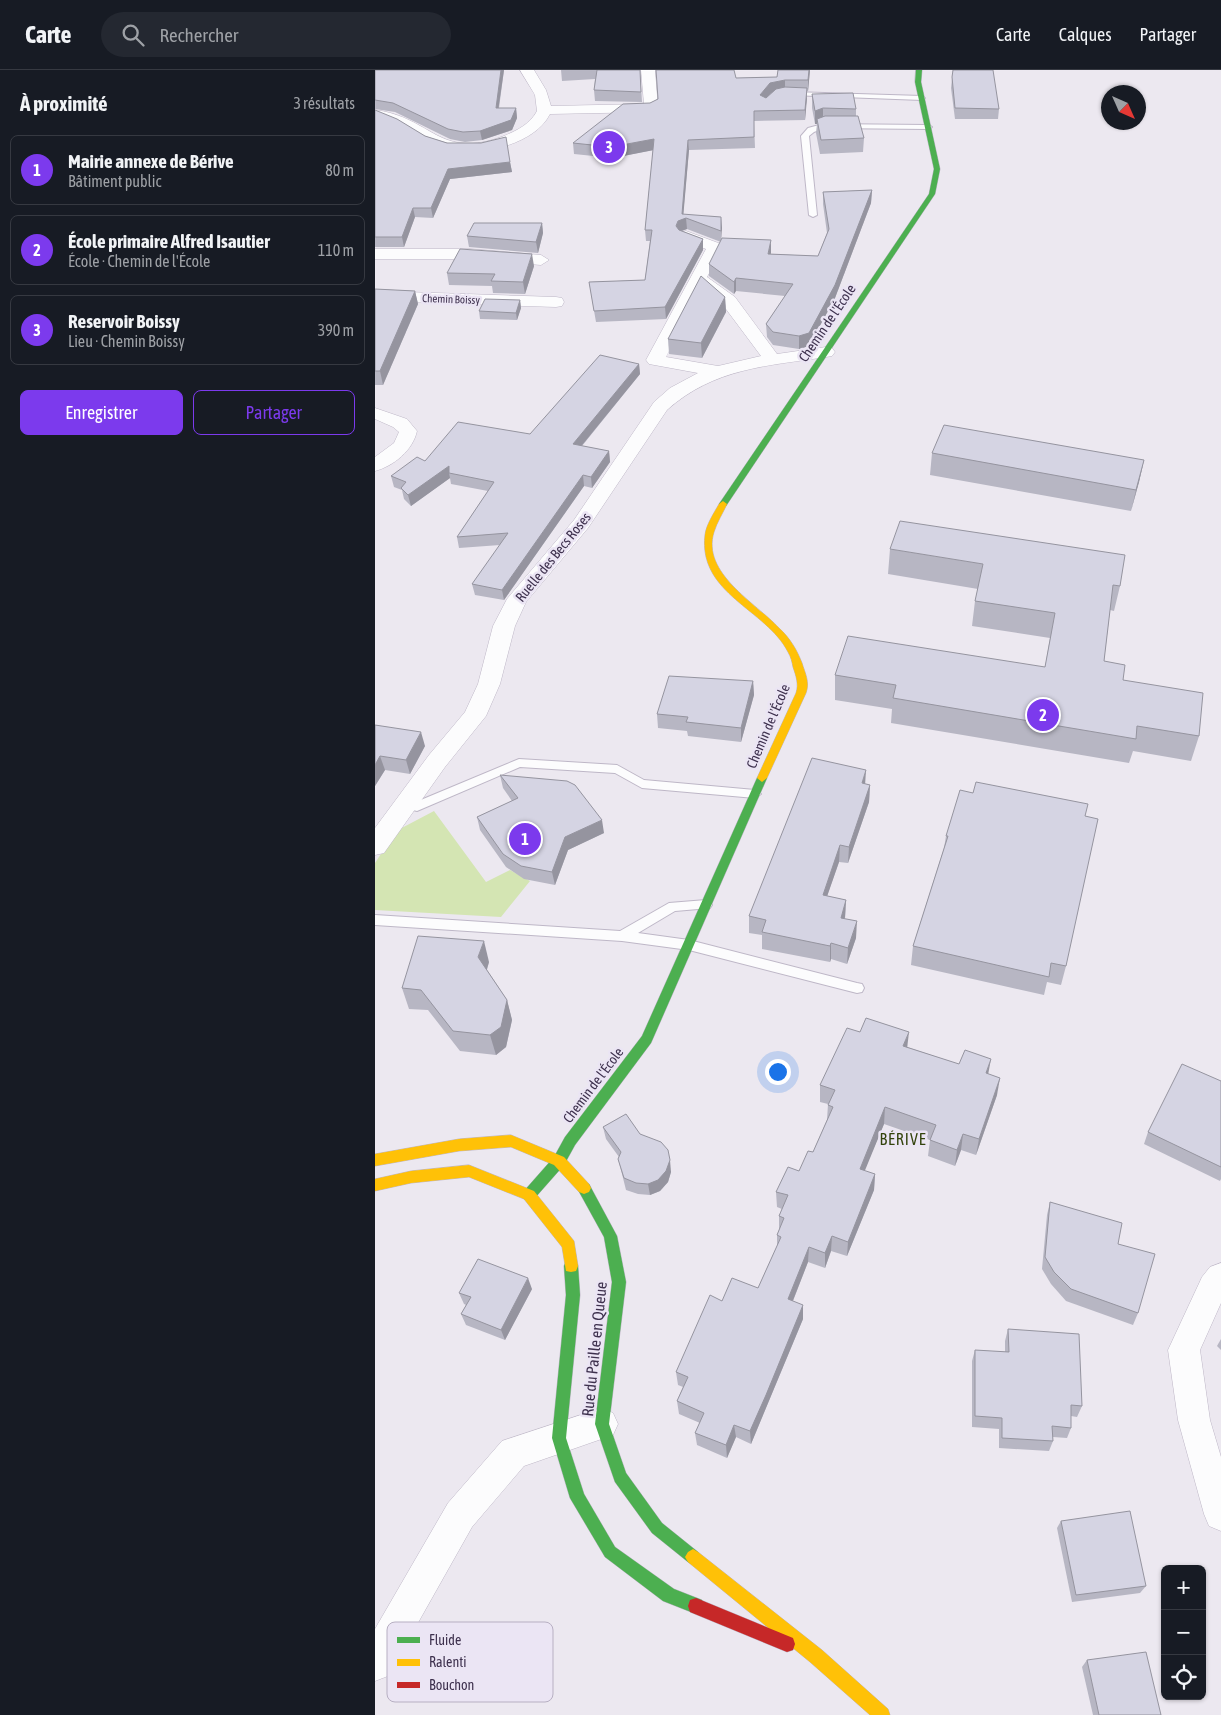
<!DOCTYPE html>
<html lang="fr">
<meta charset="utf-8">
<style>
body{margin:0;font-family:"Asap Condensed",sans-serif;background:#242831;color:#f1f3f6}
.controls{position:absolute;right:15px;bottom:15px;display:grid;overflow:hidden;border-radius:8px;box-shadow:0 1px 4px #0004}
.controls button{width:45px;height:45px;display:grid;place-items:center;padding:0;border:0;border-bottom:1px solid #363941;background:#171b24;color:#f1f3f6;font:25px sans-serif}
.compass{position:absolute;left:726px;top:15px;width:45px;height:45px;border-radius:50%;background:#171b24;box-shadow:0 1px 4px #0004;rotate:135deg}
.you{position:absolute;left:402px;top:1001px;width:18px;height:18px;margin:-12px;border:4px solid #fff;border-radius:50%;background:#1a73e8;box-shadow:0 0 0 8px #1a73e833}
.badge{display:grid;place-items:center;width:32px;height:32px;border-radius:50%;background:#7c3aed;color:#fff;font-size:16px;font-weight:700}
.pin{position:absolute;translate:-50% -50%;border:2px solid #fff;box-shadow:0 1px 5px #0006}
.list{margin:0;padding:0;list-style:none}
h2{display:flex;justify-content:space-between;align-items:center;height:65px;margin:0;padding:0 20px;font-size:21px}
h2 small{font-size:16px;font-weight:400;color:#9ea1a6}
.list li{display:grid;grid-template-columns:32px 1fr auto;gap:15px;align-items:center;box-sizing:border-box;height:70px;margin:0 10px 10px;padding:0 10px;border:1px solid #363941;border-radius:8px}
.list b{display:block;font-size:19px;white-space:nowrap}
.list p{margin:0;font-size:16px;white-space:nowrap;color:#9ea1a6}
.list em{font-size:16px;font-style:normal;color:#9ea1a6}
.actions{display:flex;gap:10px;padding:15px 20px}
.actions a{flex:1;padding:11px 0;border:1px solid #7c3aed;border-radius:8px;text-align:center;font-size:18px;color:#7c3aed}
.actions .main{background:#7c3aed;color:#fff}
.icon{flex:none;width:28px;height:28px;fill:none;stroke:currentColor;stroke-width:2;stroke-linecap:round;stroke-linejoin:round}
.map{position:relative;flex:none;width:846px;height:1645px;overflow:hidden}
header{display:flex;align-items:center;gap:30px;box-sizing:border-box;height:70px;padding:0 25px;background:#171b24;border-bottom:1px solid #363941}
header strong{font-size:24px}
nav{display:flex;gap:28px;margin-inline-start:auto;font-size:18px}
.search{width:350px;height:45px;background:#242831;display:flex;align-items:center;gap:12px;box-sizing:border-box;padding:0 18px;border-radius:28px;color:#9ea1a6;font-size:19px}
main{display:flex}
aside{flex:1;background:#171b24}
.map>svg:first-child{display:block}
</style>
<header>
<strong>Carte</strong>
<div class="search"><svg class="icon" aria-label="search" viewBox="0 0 24 24"><circle cx="10" cy="10" r="6"/><path d="M15 15l6 6"/></svg>Rechercher</div>
<nav><a>Carte</a><a>Calques</a><a>Partager</a></nav>
</header>
<main>
<aside>
<h2>À proximité<small>3 résultats</small></h2>
<ul class="list">
<li><span class="badge">1</span><div><b>Mairie annexe de Bérive</b><p>Bâtiment public</p></div><em>80 m</em></li>
<li><span class="badge">2</span><div><b>École primaire Alfred Isautier</b><p>École · Chemin de l'École</p></div><em>110 m</em></li>
<li><span class="badge">3</span><div><b>Reservoir Boissy</b><p>Lieu · Chemin Boissy</p></div><em>390 m</em></li>
</ul>
<div class="actions"><a class="main">Enregistrer</a><a>Partager</a></div>
</aside>
<div class="map">
<svg width="846" height="1645" viewBox="0 0 846 1645">
<rect width="100%" height="100%" fill="#ece8f0"/>
<path fill="#d4e5b3" d="M59,741L111,812L135,800L155,811L126,847L0,840V793L21,761Z"/>
<g fill="none" stroke-linecap="round" stroke-linejoin="round">
<defs>
<g id="lane">
<path d="M417,22L547,26L550,28L547,30L415,25V23Z"/>
<path d="M448,54L553,55L557,57L553,59L449,58L439,62L434,66L442,145L438,147L434,145L426,66L433,58Z"/>
<path d="M144,689L242,695L269,710L380,720L386,724L380,728L267,718L240,703L145,697L42,741L26,737L24,734L30,730L41,732Z"/>
<path d="M331,830L335,832L337,835L335,838L300,841L263,863L314,870L482,913L487,914L489,918L487,922L482,923L314,880L247,871L0,855V845L245,861L294,833Z"/>
</g>
<g id="street">
<path d="M145,0H159L171,20L176,36L269,34L266,0H280L283,38L276,42L175,44C158,78 94,89 61,77C38,69 27,52 0,48V40C57,47 64,91 129,66C143,60 155,54 162,41L160,25Z"/>
<path d="M311,161L346,174L348,177L332,207L360,227L402,284L451,277L457,278L460,282L457,286L451,287C392,296 339,298 292,340L213,458L151,532L140,556L125,614L111,646L70,697L9,783L0,785V758L54,685L90,642L103,614L118,556L132,529L199,450L279,332L295,318L323,303L274,294L271,290L331,179L305,169L303,166L305,163ZM326,218L348,235L386,286L343,296L291,287Z"/>
<path d="M0,179H95L166,185L174,190L166,195L95,189H0Z"/>
<path d="M0,221L181,227L187,228L189,232L187,236L181,237L0,231Z"/>
<path d="M0,338L32,349L42,361C38,380 19,396 0,401V387L19,373L24,362L18,357L0,349Z"/>
<path d="M846,1193V1233L825,1280L835,1350L846,1387V1461L834,1456L829,1444L803,1350L793,1280L827,1207L835,1197Z"/>
<path d="M227,1338L238,1343L243,1354L238,1365L149,1396L97,1457L13,1606L0,1611V1559L73,1433L127,1371Z"/>
</g>
<g id="fast">
<path d="M541,0H547L546,12L565,99L560,124L351,436H345L344,434L554,124L559,99L540,12Z"/>
<path d="M387,704L392,708L276,973L200,1075L189,1095L159,1129L154,1131L149,1129L147,1125L149,1121L179,1087L190,1067L267,966L382,708Z"/>
<path d="M209,1112L214,1114L242,1166L251,1212L234,1354L251,1403L287,1453L323,1482L326,1487L323,1492L318,1495L313,1492L277,1463L240,1412L220,1354L237,1212L229,1167L202,1118L204,1114Z"/>
<path d="M196,1190L201,1191L203,1196L205,1225L191,1368L209,1424L240,1477L299,1519L327,1530L329,1536L327,1542L321,1544L288,1531L230,1487L195,1428L177,1368L191,1225L189,1196L191,1191Z"/>
</g>
<g id="slow">
<path d="M348,431L352,434C348,443 342,452 339,462C326,503 381,533 404,558C415,568 422,580 427,593C430,603 435,612 431,623L392,708L387,712L382,708L421,623C424,614 421,606 418,597C417,592 416,587 413,582C391,539 323,524 330,465C331,455 339,443 344,434Z"/>
<path d="M136,1065L189,1087L214,1114L216,1118L214,1122L209,1124L204,1122L179,1095L136,1077L84,1081L0,1096V1084L84,1069Z"/>
<path d="M94,1095L159,1121L199,1171L203,1196L201,1201L196,1202L191,1201L187,1177L149,1129L94,1107L36,1113L0,1121V1109L36,1101Z"/>
<path d="M318,1479L323,1482L447,1580L513,1639L515,1645H495L435,1592L313,1492L310,1487L313,1482Z"/>
</g>
<path id="jam" d="M321,1528L418,1568L420,1574L418,1580L412,1582L315,1542L313,1536L315,1530Z"/>
</defs>
<use href="#lane" stroke="#beb7c7" stroke-width="2"/>
<use href="#street" stroke="#beb7c7" stroke-width="1"/>
<use href="#fast" stroke="#beb7c7" stroke-width="1"/>
<use href="#slow" stroke="#beb7c7" stroke-width="1"/>
<use href="#jam" stroke="#beb7c7" stroke-width="1"/>
<use href="#lane" fill="#fcfcfd" fill-rule="evenodd"/>
<use href="#street" fill="#fcfcfd" fill-rule="evenodd"/>
<use href="#fast" fill="#4caf50" fill-rule="evenodd"/>
<use href="#slow" fill="#ffc107" fill-rule="evenodd"/>
<use href="#jam" fill="#c62828" fill-rule="evenodd"/>
</g>
<g fill="#b7b6c3">
<path d="M0,0H129L124,38H141L142,48L137,60L107,70L90,72L75,69L20,42L0,39Z"/>
<path d="M186,0H265L267,32L220,31L219,20L220,9L187,11Z"/>
<path d="M403,0H435L433,21H432L430,50L379,51L380,78L314,80L308,145L346,147V171L396,184L443,186L452,163L448,134V122L497,120L496,133L460,228L434,276L424,279L398,275L392,267L391,254L410,226L361,221L359,224L334,206V194L346,172L312,159L307,161L328,169V180L291,249L221,252L214,212L270,210L275,171H271L270,160L278,80L238,88L199,84L198,73L283,29L361,8L402,7Z"/>
<path d="M578,0L624,39L623,49H580L576,18Z"/>
<path d="M437,24L481,39V46L489,68L488,82L445,84L441,63L442,54H440L437,38Z"/>
<path d="M0,40L50,66L135,92L137,102L75,109L58,148L40,147L29,177H0Z"/>
<path d="M167,153L168,163L163,183L94,177L92,166Z"/>
<path d="M159,196L150,224L118,223L117,216L74,215L72,203Z"/>
<path d="M0,219L40,221L43,234L8,315H0Z"/>
<path d="M350,227L351,242L327,288L294,284L293,269Z"/>
<path d="M145,230L146,238L142,250L105,249L104,241Z"/>
<path d="M264,294L265,304L207,376L234,381L235,392L217,418L209,416L129,530L100,525L97,514L125,475L84,478L82,467L113,421L76,414L75,408L36,436L29,429L27,420L19,417L16,406L50,391L155,364Z"/>
<path d="M557,383L769,390L764,412L756,441L555,405Z"/>
<path d="M515,479L745,516L739,541L735,540L729,591L748,610L824,666L816,691L758,681L754,693L516,653L517,639L460,630V605L670,597L675,568L597,556L600,531L603,519L513,504Z"/>
<path d="M378,611L379,625L366,672L313,666L312,661L283,658L282,644Z"/>
<path d="M0,655L50,676L35,704L10,700L0,716Z"/>
<path d="M125,705L229,763L193,780L180,815L149,809L131,797L105,760L102,747L137,731L128,718Z"/>
<path d="M490,714L495,715L494,732L473,793L464,792L452,826L471,830L470,849L481,868L472,894L456,889L455,892L387,879V865L374,863V846Z"/>
<path d="M710,746L691,896L686,915L672,912L669,925L536,895L538,876L569,778L571,766Z"/>
<path d="M114,892L112,900L132,930L137,950L131,977L121,985L85,981L53,940L34,939L27,918Z"/>
<path d="M532,977L613,1004L622,1025L601,1085L586,1080L580,1096L553,1086L555,1070L509,1054L489,1101L500,1104L499,1120L472,1186L456,1181L450,1198L433,1192L418,1231L428,1249L376,1374L361,1367L352,1388L322,1375L320,1363L325,1353L304,1344L302,1331L308,1317L303,1315L301,1302L347,1231L383,1218L402,1176V1165L404,1160V1146L407,1139L402,1137L401,1122L424,1101L438,1082L452,1050L453,1034L445,1032V1015Z"/>
<path d="M846,1011V1109L845,1111L769,1074L773,1062Z"/>
<path d="M228,1057L265,1064L296,1102L293,1112L285,1121L275,1125L263,1124L251,1120L246,1100L243,1089L244,1087L231,1069Z"/>
<path d="M675,1132L743,1174L763,1243L758,1255L691,1231L676,1214L667,1199L672,1145Z"/>
<path d="M157,1219L130,1270L91,1255L86,1244L91,1235L89,1234L84,1223Z"/>
<path d="M633,1259L707,1336L702,1347L696,1346V1358L692,1368L678,1367V1371L674,1381L624,1378V1359L597,1357V1291L600,1280L630,1282V1271Z"/>
<path d="M846,1269V1280L842,1276Z"/>
<path d="M686,1451L771,1516L765,1523L697,1532L682,1458Z"/>
<path d="M712,1590L786,1645H718L707,1597Z"/>
</g>
<g fill="#95949f">
<path d="M126,0H129L122,48L121,38Z"/>
<path d="M434,0H435L433,21V10Z"/>
<path d="M410,10V20L396,23L385,36V25L395,13Z"/>
<path d="M432,18V29L430,50V40Z"/>
<path d="M141,38L142,48L137,60L107,70L105,61Z"/>
<path d="M448,38V52L442,49V54H440V41Z"/>
<path d="M279,69V80L238,88L236,77Z"/>
<path d="M313,70L314,80L308,149L311,148L312,159L303,162L301,156L307,144Z"/>
<path d="M135,92L137,102L75,109L58,148L56,138L73,99Z"/>
<path d="M497,120L496,133L460,228L434,276L424,279V266Z"/>
<path d="M38,138L40,147L29,177L27,167Z"/>
<path d="M346,147L347,158L346,172Z"/>
<path d="M167,153L168,163L163,183L161,172Z"/>
<path d="M328,169V180L291,249L290,237Z"/>
<path d="M396,170V183L393,196V184Z"/>
<path d="M157,184L159,196L150,224L148,212Z"/>
<path d="M361,208V221L359,224V212Z"/>
<path d="M40,221L43,234L8,315L5,301Z"/>
<path d="M350,227L351,242L327,288L326,273Z"/>
<path d="M145,230L146,238L142,250L141,243Z"/>
<path d="M264,294L265,304L199,385L198,374Z"/>
<path d="M234,381L235,392L217,418L216,407Z"/>
<path d="M769,390L764,412L756,441L761,420Z"/>
<path d="M74,396V403L75,408L36,436L33,425Z"/>
<path d="M208,405L209,416L129,530L127,520Z"/>
<path d="M378,611L379,625L366,672V658Z"/>
<path d="M46,662L50,676L35,704L31,690Z"/>
<path d="M5,686L10,700L0,716V695Z"/>
<path d="M491,700L490,716L487,713Z"/>
<path d="M495,715L494,732L473,793L474,777Z"/>
<path d="M227,750L229,763L193,780L180,815L177,802L190,767Z"/>
<path d="M465,775L464,792L447,841L448,825Z"/>
<path d="M471,830L470,847L465,864L466,848Z"/>
<path d="M482,851L481,868L472,894L473,878Z"/>
<path d="M109,871L114,892L109,908L103,887Z"/>
<path d="M456,873V889L455,892V876Z"/>
<path d="M132,930L137,950L131,977L121,985L115,965Z"/>
<path d="M534,962L532,979L528,976Z"/>
<path d="M616,989L613,1005L611,1003Z"/>
<path d="M625,1008L622,1025L601,1085L604,1069Z"/>
<path d="M510,1037L509,1054L484,1115L485,1099Z"/>
<path d="M588,1064L586,1080L580,1096L582,1080Z"/>
<path d="M295,1090L296,1102L293,1112L285,1121L275,1125L273,1114Z"/>
<path d="M500,1104L499,1120L472,1186L473,1172Z"/>
<path d="M457,1166L456,1181L450,1198V1183Z"/>
<path d="M434,1177L433,1192L413,1243V1229Z"/>
<path d="M153,1208L157,1219L130,1270L126,1260Z"/>
<path d="M428,1235V1249L376,1374L375,1361Z"/>
<path d="M359,1355L361,1367L352,1388L351,1375Z"/>
</g>
<g fill="#d5d4e3" stroke="#95949f">
<path d="M0,0H126L121,38H141L136,50L105,61L88,62L73,59L18,33L0,30Z"/>
<path d="M222,0H265L266,22L219,20Z"/>
<path d="M281,0H359L361,8L402,7L403,0H434L433,10H410L395,13L385,25L391,28L401,19L410,17L432,18L430,40L379,41V67L313,70L307,144L346,147V161L311,148L303,151L301,156L304,160L328,169L290,237L219,241L214,212L270,210L277,160H270L279,69L236,77L198,73L248,34L275,33L283,29Z"/>
<path d="M578,0H618L624,39L580,38L577,7Z"/>
<path d="M478,23L481,39L448,38L440,41L437,24Z"/>
<path d="M0,40L22,49L50,66L72,73H106L131,67L135,92L73,99L56,138H38L27,167H0Z"/>
<path d="M450,46H483L489,68L446,70L442,49Z"/>
<path d="M497,120L460,215L434,263L424,266L398,262L391,254L418,214L361,208L359,212L334,194L347,168L396,170L393,184L443,186L454,159L448,122Z"/>
<path d="M99,153H167L161,172L92,166Z"/>
<path d="M85,179L157,184L148,212L116,211L120,204L72,203Z"/>
<path d="M326,206L350,227L326,273L293,269Z"/>
<path d="M0,219L40,221L5,301H0Z"/>
<path d="M110,229L145,230L141,243L104,241Z"/>
<path d="M225,285L264,294L198,374L234,381L216,407L208,405L127,520L97,514L133,463L82,467L119,412L74,403V396L33,425L26,418L31,412L16,406L42,387L50,391L83,352L155,364Z"/>
<path d="M569,355L769,390L761,420L557,383Z"/>
<path d="M525,451L750,485L745,516L738,515L729,591L750,595L748,610L828,623L824,666L762,656L761,669L518,628L521,615L460,605L473,566L670,597L680,543L600,531L608,494L515,479Z"/>
<path d="M294,606L378,611L366,658L311,652L313,647L282,644Z"/>
<path d="M0,655L46,662L31,690L5,686L0,695Z"/>
<path d="M437,688L491,700L487,713L495,715L474,777L465,775L448,825L471,830L466,848L482,851L473,878L456,873L455,876L387,862L391,850L374,846Z"/>
<path d="M125,705L192,711L200,715L227,750L190,767L177,802L146,796L128,784L102,747L143,728Z"/>
<path d="M601,712L713,734L710,746L723,749L691,896L676,893L674,907L538,876L573,766H571L585,720L598,723Z"/>
<path d="M43,866L109,871L103,887L132,930L126,957L115,965L78,961L46,920L27,918Z"/>
<path d="M491,948L534,962L528,976L584,994L590,980L616,989L611,1003L625,1008L604,1069L588,1064L582,1080L555,1070L561,1055L510,1037L485,1099L500,1104L473,1172L457,1166L450,1183L434,1177L413,1229L428,1235L391,1325L375,1361L359,1355L351,1375L320,1363L329,1343L302,1331L313,1307L301,1302L335,1225L347,1231L357,1208L383,1218L406,1167L402,1165L409,1148L404,1146L413,1125L401,1122L413,1097L424,1101L433,1081L438,1082L458,1037L453,1035L460,1020L445,1015L472,958L485,962Z"/>
<path d="M807,994L846,1011V1097L773,1062Z"/>
<path d="M251,1044L265,1064L286,1072L293,1080L295,1090L291,1101L283,1110L273,1114L261,1113L249,1108L243,1089L246,1082L228,1057Z"/>
<path d="M675,1132L747,1153L743,1174L780,1184L763,1243L696,1219L679,1202L670,1187Z"/>
<path d="M103,1189L153,1208L126,1260L86,1244L96,1227L84,1223Z"/>
<path d="M633,1259L704,1264L707,1336L696,1335V1358L677,1356L678,1371L627,1368V1348L600,1346V1280L634,1282Z"/>
<path d="M755,1441L771,1516L701,1525L686,1451Z"/>
<path d="M771,1582L786,1645H724L712,1590Z"/>
</g>
<g text-anchor="middle" dominant-baseline="central" stroke-width="5" stroke-linejoin="round" paint-order="stroke">
<g font-size="11" fill="#3e314e" stroke="#ebe5f4">
<text transform="translate(76 229) rotate(2)">Chemin Boissy</text>
</g>
<g font-size="14" fill="#3e314e" stroke="#ebe5f4">
<text transform="translate(452 253) rotate(-56)">Chemin de l'École</text>
<text transform="translate(178 487) rotate(-51)">Ruelle des Becs Roses</text>
<text transform="translate(393 656) rotate(-67)">Chemin de l'École</text>
<text transform="translate(218 1015) rotate(-53)">Chemin de l'École</text>
</g>
<g font-size="16" letter-spacing="1" fill="#34440c" stroke="#ebe5f4">
<text x="528" y="1069">BÉRIVE</text>
</g>
<g font-size="16" fill="#3e314e" stroke="#ebe5f4">
<text transform="translate(219 1279) rotate(-84)">Rue du Paille en Queue</text>
</g>
</g>
<rect x="12" y="1552" width="166" height="80" rx="8" fill="#ebe5f4" stroke="#b7afc2" stroke-width="1"/>
<rect x="22" y="1567" width="23" height="6" fill="#4caf50"/>
<rect x="22" y="1589" width="23" height="7" fill="#ffc107"/>
<rect x="22" y="1612" width="23" height="6" fill="#c62828"/>
<g font-size="14" fill="#3e314e">
<text x="54" y="1575">Fluide</text>
<text x="54" y="1597">Ralenti</text>
<text x="54" y="1620">Bouchon</text>
</g>
</svg>
<div class="controls">
<button>+</button>
<button>−</button>
<button><svg class="icon" aria-label="locate" viewBox="0 0 24 24"><circle cx="12" cy="12" r="6"/><path d="M12 2v4M12 18v4M2 12h4M18 12h4"/></svg></button>
</div>
<svg class="compass" viewBox="-18 -18 36 36"><path d="M0-13l5 13h-10z" fill="#e53935"/><path d="M0 13l5-13h-10z" fill="#9ea1a6"/></svg>
<div class="you"></div>
<div class="pin badge" style="left:150px;top:769px">1</div>
<div class="pin badge" style="left:668px;top:645px">2</div>
<div class="pin badge" style="left:234px;top:77px">3</div>
</div>
</main>
